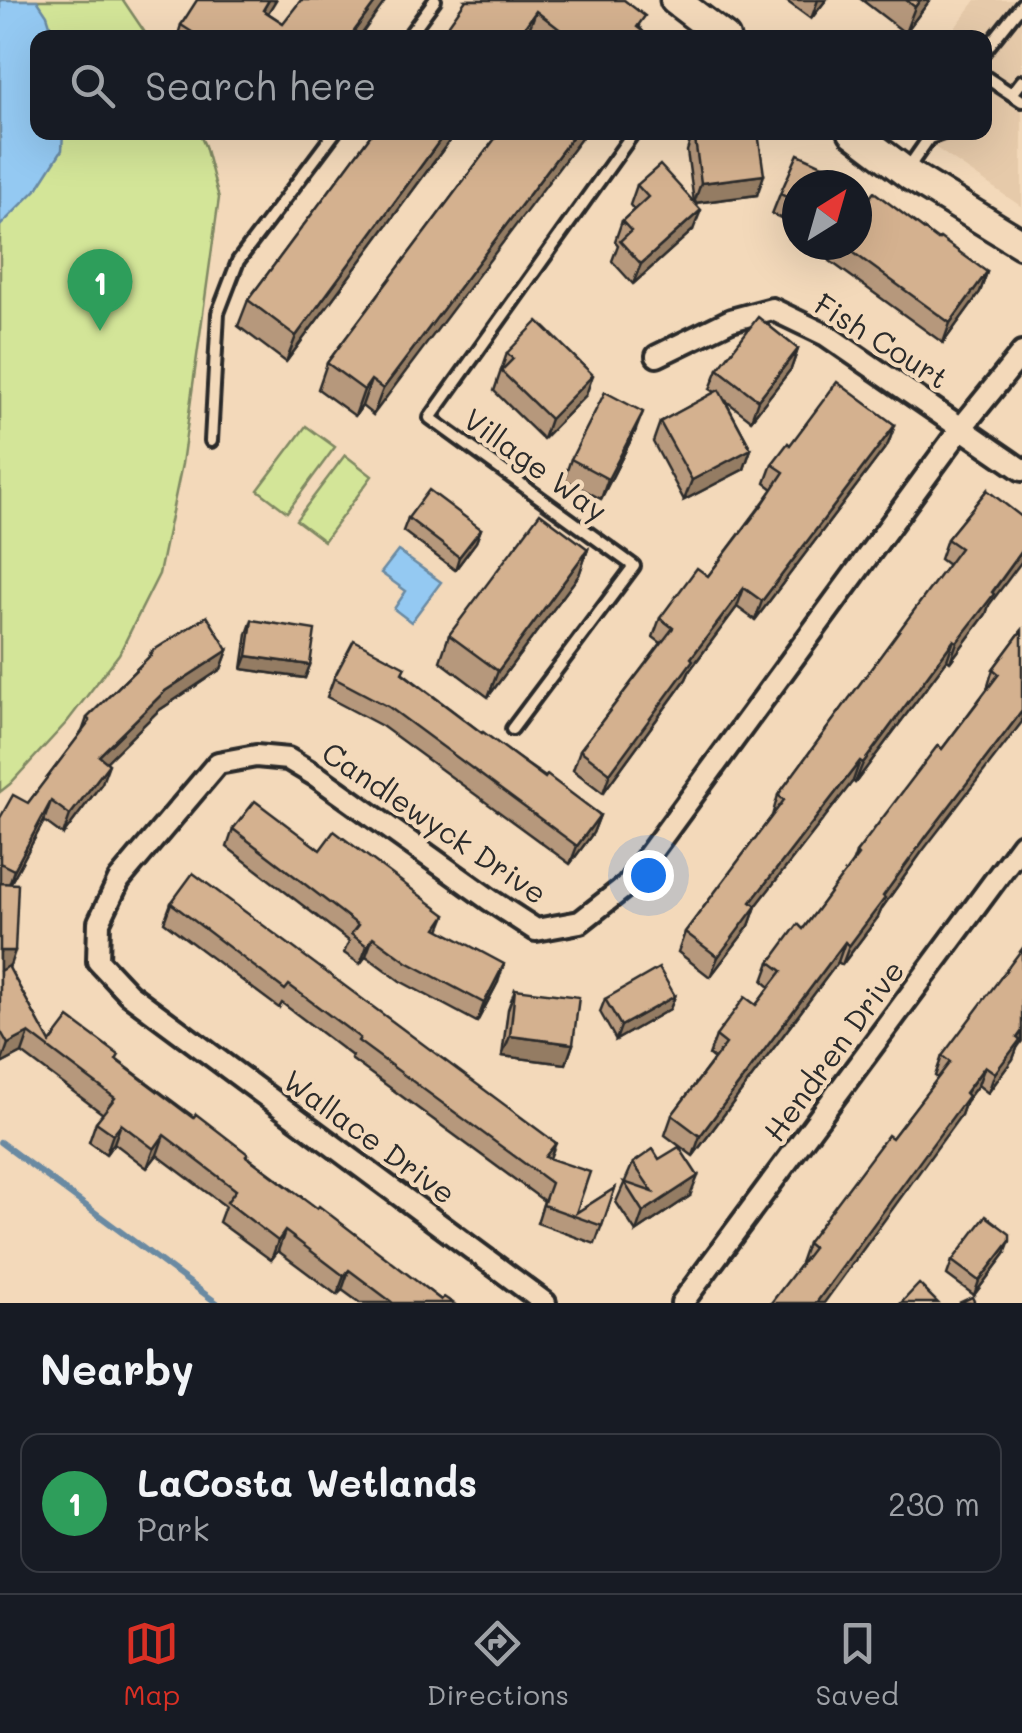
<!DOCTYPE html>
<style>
body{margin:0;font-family:Mali,sans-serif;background:#20242c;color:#f1f3f6}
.compass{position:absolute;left:782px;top:170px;width:90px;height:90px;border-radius:50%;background:#171b24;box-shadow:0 10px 40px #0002;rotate:37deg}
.you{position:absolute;left:648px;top:875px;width:35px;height:35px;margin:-25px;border:8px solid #fff;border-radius:50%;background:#1a73e8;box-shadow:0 0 0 15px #1a73e833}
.badge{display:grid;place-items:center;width:65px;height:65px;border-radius:50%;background:#d93025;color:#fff;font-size:32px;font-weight:700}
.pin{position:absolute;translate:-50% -82px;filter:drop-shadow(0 2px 5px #0008)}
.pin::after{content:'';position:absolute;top:52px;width:35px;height:30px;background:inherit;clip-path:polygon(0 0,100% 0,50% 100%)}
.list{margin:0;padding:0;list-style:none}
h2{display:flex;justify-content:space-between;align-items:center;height:130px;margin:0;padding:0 40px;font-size:42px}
h2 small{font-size:32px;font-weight:400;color:#9ea1a6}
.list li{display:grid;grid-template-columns:65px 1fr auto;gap:30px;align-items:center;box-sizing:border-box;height:140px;margin:0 20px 20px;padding:0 20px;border:2px solid #363941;border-radius:20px}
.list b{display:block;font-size:38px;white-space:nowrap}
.list p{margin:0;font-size:32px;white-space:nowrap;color:#9ea1a6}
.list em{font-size:32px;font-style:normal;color:#9ea1a6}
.icon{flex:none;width:55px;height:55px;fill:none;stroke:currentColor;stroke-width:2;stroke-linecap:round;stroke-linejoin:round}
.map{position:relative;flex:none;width:1022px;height:1303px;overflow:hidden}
.search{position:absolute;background:#171b24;box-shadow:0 10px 40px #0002;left:30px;right:30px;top:30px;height:110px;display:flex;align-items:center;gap:25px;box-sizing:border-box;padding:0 35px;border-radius:20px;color:#9ea1a6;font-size:38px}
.sheet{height:290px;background:#171b24}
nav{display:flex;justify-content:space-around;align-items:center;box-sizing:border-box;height:140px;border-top:2px solid #363941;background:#171b24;font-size:28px;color:#9ea1a6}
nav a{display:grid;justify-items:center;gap:5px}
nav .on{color:#d93025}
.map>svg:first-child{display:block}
</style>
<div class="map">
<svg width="1022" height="1303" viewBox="0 0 1022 1303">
<rect width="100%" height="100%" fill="#f3d9ba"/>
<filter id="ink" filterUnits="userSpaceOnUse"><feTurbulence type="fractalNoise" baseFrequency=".01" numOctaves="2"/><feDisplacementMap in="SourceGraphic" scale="20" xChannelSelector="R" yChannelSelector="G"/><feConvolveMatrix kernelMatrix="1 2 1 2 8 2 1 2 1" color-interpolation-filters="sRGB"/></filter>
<g filter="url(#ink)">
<path fill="#e6caaa" d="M976,0H1022V207L914,133L984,132V38L948,37Z"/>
<g fill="#d3e598" stroke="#7f8862" stroke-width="2.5">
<path d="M0,0H123L148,37L38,38V132L199,133L205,146L219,198L182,464L159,574L119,654L67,722L10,784L0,792Z"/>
<path d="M306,426L335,447L287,512L258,490Z"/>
<path d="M345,455L372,476L324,541L296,520Z"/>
</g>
<g fill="#94c9f2" stroke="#6a8aa2" stroke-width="2.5">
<path d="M0,0H37L47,15L54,37L38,38V132L63,133L62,150L37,189L0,226Z"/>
<path d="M398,551L441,582L411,622L394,609L406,591L381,573Z"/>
</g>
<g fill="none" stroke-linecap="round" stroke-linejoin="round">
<path stroke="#6a8aa2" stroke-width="6" d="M0,1142L217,1303"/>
<defs>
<g id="lane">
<path d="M407,38L435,0"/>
<path d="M984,52L1022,4"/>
<path d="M984,76L1022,101"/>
<path d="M1012,94L1022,81"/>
<path d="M906,171L929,138L946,132"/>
<path d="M211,441L218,313L238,261L335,132"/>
<path d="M512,729L634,566L430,418L634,132"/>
</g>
<g id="street">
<path d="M657,356L731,320L772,309L826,335L1022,470"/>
<path d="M545,1303L129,994L98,961L99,922L119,880L218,763L256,756L288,759L318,777L490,900L536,930L580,922L627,885L962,427L1022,353"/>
<path d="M682,1303L1022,844"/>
</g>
<g id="secondary">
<path d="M675,0L725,38"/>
<path d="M853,132L911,176L1022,244"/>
</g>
</defs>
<use href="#lane" stroke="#2b2b2b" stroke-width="18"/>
<use href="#street" stroke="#2b2b2b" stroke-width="28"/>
<use href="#secondary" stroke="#2b2b2b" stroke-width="35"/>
<use href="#lane" stroke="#f3d9ba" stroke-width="10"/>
<use href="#street" stroke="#f3d9ba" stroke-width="20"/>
<use href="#secondary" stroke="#f3d9ba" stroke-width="28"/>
</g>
<g fill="#b6987b" stroke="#2b2b2b" stroke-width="2.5">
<path d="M466,0H624L641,29L648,38H528Z"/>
<path d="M785,0H826L811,19Z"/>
<path d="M862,0H930L905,33Z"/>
<path d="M268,13L283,23L359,38H177L181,25Z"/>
<path d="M373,132H456L286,362L238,326L248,300Z"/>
<path d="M500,132L373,415L362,406L355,416L318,389L327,363Z"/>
<path d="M693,132H758L757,195L695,203L693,230L633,284L612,261L618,245L615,241L622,221L634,210L630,205L637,185L694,202L687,151Z"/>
<path d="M797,185V242L788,238L793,223L772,214L780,194Z"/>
<path d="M835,245H857L987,272L980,292L943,343L830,261Z"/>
<path d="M798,349L791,369L751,420L725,400L751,449L744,469L684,500L653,442L660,422L715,392L710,389L718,369Z"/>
<path d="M507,353L586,395L543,439L494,391Z"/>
<path d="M895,425L888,444L755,620L737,607L690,670L686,679L603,793L573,770L580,750L661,643L653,637L660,618L708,576L773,489L765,483L772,464L790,445Z"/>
<path d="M635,432L601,499L564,479L571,459Z"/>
<path d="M987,490L989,605L986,614L950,662L947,660L855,783L853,781L756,906L749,926L710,977L678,952L685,932L772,816L778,795L948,565L940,559L947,539Z"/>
<path d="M408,518L481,529L476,542L455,570L403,531Z"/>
<path d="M588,549L579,575L488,697L440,661L449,635Z"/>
<path d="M252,620L310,665L305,678L242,669L247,634Z"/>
<path d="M1022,630L921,853L882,908L878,917L842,965L838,962L693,1156L665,1135L672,1115L714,1059L709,1055L716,1036L756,1005L770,987L763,981L770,962L803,929L852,864L856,853L942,749L987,689L993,669Z"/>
<path d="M228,650L221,669L158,711L106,761L102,783L63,835L44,821L10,884L9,968L50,1043L117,1060L441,1300L453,1303H360L342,1290L337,1295L278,1251L271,1260L219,1222L225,1206L157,1155L147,1168L114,1143L106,1154L89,1142L96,1122L103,1114L22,1053L1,1064L0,1062V818L28,803L82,732L87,718L149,657L151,652Z"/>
<path d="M403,673L482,733L600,815L593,833L570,864L382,726L327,697L334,678Z"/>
<path d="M233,829L320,850L446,915L440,930L498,982L477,1022L400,981L366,956L360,964L344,953L349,941L227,847Z"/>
<path d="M171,903L556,1143L550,1158L576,1213L615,1188L595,1244L537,1223L544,1201L351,1059L352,1056L282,1003L279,1008L164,922Z"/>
<path d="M515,989L573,1044L566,1064L502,1056L508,1009Z"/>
<path d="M675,996L670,1009L616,1040L600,1012L605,999Z"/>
<path d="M1017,1048L1013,1059L988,1093L978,1085L966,1101L961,1115L801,1264L800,1263L807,1243L892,1138L938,1078L935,1076L942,1056Z"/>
<path d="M659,1159L690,1196L636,1232L616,1202L633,1163Z"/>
<path d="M1005,1254L974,1295L947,1275L952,1261Z"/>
</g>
<g fill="#947c64" stroke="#2b2b2b" stroke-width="2.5">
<path d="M269,0H276L254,36L263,10Z"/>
<path d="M377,0H386L359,38H349Z"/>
<path d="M818,0H826L811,19Z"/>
<path d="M920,0H930L905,33L915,7Z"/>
<path d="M536,11L526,38H517Z"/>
<path d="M446,132H456L286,362L296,336Z"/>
<path d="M576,132H586L373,415L383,389Z"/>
<path d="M764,175L757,195L694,203L701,183Z"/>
<path d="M701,210L693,230L633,284L641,264Z"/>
<path d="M987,272L980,292L943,343L950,323Z"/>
<path d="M798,349L791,369L751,420L758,400Z"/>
<path d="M593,375L586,395L543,439L550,419Z"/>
<path d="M371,380L362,406L355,416L364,390Z"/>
<path d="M643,412L635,432L601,499L608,479Z"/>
<path d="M895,425L888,444L755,620L762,601Z"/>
<path d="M751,449L744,469L684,500L692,480Z"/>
<path d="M481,529L476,542L455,570L459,557Z"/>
<path d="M588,549L579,575L488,697L498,671Z"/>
<path d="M1022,551V561L989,605L986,614L950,662L957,642Z"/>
<path d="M744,588L737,607L690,670L686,679L603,793L610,773L691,658Z"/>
<path d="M954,640L947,660L855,783L863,763Z"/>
<path d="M228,650L221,669L158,711L92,776L99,756L165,691Z"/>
<path d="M247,656L310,665L305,678L242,669Z"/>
<path d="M1022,711V722L921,853L882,908L878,917L842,965L849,946L883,896L928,834Z"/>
<path d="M860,761L853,781L756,906L749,926L710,977L718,957L751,902Z"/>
<path d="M109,764L102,783L63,835L70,815Z"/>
<path d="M51,801L44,821L7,890L14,870Z"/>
<path d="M600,815L593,833L570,864L577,846Z"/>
<path d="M373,937L366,956L360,964L367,946Z"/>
<path d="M845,942L838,962L693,1156L700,1136Z"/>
<path d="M0,951H15L8,971H0Z"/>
<path d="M504,964L498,982L477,1022L484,1003Z"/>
<path d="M675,996L670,1009L616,1040L621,1026Z"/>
<path d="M1022,1031V1041L1017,1048L1013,1059L988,1093L995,1073Z"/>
<path d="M29,1033L22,1053L1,1064L8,1044Z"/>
<path d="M510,1036L573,1044L566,1064L502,1056Z"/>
<path d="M985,1066L978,1085L966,1101L961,1115L824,1303H816Z"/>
<path d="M121,1124L114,1143L106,1154L113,1134Z"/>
<path d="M164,1135L157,1155L147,1168L154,1149Z"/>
<path d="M698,1176L690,1196L636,1232L643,1212Z"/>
<path d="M285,1231L278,1251L271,1260L278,1241Z"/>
<path d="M1010,1241L1005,1254L974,1295L979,1281Z"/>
<path d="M349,1270L342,1290L337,1295L344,1276Z"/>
</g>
<g fill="#d4b18f" stroke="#2b2b2b" stroke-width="2.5">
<path d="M197,0H269L263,10L283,23L301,0H377L349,38H198V36L181,25Z"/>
<path d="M466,0H624L645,16L637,27L649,36L648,38H571L536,11L517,38H439Z"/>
<path d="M906,0H920L915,7Z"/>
<path d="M373,132H446L296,336L248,300Z"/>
<path d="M500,132H576L383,389L371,380L364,390L327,363Z"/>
<path d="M694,132H758L764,175L701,183Z"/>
<path d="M798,154L847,176L842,185H797V202L780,194Z"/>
<path d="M660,165L701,210L641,264L620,241L631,231L622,221L648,197L637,185Z"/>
<path d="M874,192L938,240L940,238L987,272L950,323L843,245H857V214Z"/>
<path d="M758,317L798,349L758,400L718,369Z"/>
<path d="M538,321L593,375L550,419L501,371L513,359L507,353Z"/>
<path d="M837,382L895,425L762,601L744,588L691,658L693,660L610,773L580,750L673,628L660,618L697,568L708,576L762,505L784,472L772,464L788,443L790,445Z"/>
<path d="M719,390L751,449L692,480L660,422Z"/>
<path d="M605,392L643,412L608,479L571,459Z"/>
<path d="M429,490L481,529L459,557L408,518Z"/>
<path d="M987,490L1022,517V551L992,592L994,594L957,642L954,640L863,763L860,761L751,902L756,906L718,957L685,932L784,800L778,795L960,548L947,539Z"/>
<path d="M540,513L588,549L498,671L449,635Z"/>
<path d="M207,616L228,650L165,691L99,756L109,764L70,815L51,801L14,870L0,863V818L13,795L28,803L90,721L87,718L152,654L151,652Z"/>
<path d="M252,620L315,630L310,665L247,656Z"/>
<path d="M1022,630V711L928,834L883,896L885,898L849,946L845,942L700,1136L672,1115L726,1044L716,1036L745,997L756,1005L782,971L770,962L798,924L803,929L858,855L856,853L938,745L942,749L999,674L993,669Z"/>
<path d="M354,640L405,667L402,673L482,733L483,732L545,778L547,775L600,815L577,846L389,707L334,678Z"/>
<path d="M255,801L320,850L334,831L446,915L437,928L504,964L484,1003L407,962L373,937L367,946L351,934L358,925L233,829Z"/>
<path d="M193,873L556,1143L545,1157L590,1172L576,1213L615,1188L602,1226L543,1205L551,1183L358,1041L360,1038L289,985L285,990L171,903Z"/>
<path d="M0,883L18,884L15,951H0Z"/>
<path d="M1022,949V1031L1017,1038L1020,1040L995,1073L985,1066L965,1093L968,1096L816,1303H771L813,1248L807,1243L888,1135L892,1138L950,1062L942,1056Z"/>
<path d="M8,966L50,1043L69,1018L119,1055L116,1060L193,1118L196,1114L248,1154L246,1156L317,1209L319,1206L441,1300L444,1297L453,1303H393L349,1270L344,1276L285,1231L278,1241L227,1202L236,1190L164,1135L154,1149L121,1124L113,1134L96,1122L115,1098L29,1033L8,1044L0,1030V971Z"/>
<path d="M659,968L675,996L621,1026L605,999Z"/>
<path d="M515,989L579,997L573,1044L510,1036Z"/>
<path d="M679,1147L698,1176L643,1212L624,1182L653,1192L633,1163L653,1149L659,1159Z"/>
<path d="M986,1216L1010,1234V1241L979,1281L952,1261Z"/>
<path d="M919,1284L938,1303H901Z"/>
<path d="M972,1297L975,1303H959Z"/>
</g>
</g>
<g text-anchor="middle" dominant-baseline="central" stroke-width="9" stroke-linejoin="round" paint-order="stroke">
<g font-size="30" fill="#2b2b2b" stroke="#f3d9ba">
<text transform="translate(882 340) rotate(32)">Fish Court</text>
<text transform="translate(536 464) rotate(36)">Village Way</text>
<text transform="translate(435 822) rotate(34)">Candlewyck Drive</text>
<text transform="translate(833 1050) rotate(-54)">Hendren Drive</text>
<text transform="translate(370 1136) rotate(36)">Wallace Drive</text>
</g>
</g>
</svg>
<svg class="compass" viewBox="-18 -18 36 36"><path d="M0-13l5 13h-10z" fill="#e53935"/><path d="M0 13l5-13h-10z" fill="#9ea1a6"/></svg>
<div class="you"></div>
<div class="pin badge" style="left:100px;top:331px;background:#2e9e5b">1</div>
<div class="search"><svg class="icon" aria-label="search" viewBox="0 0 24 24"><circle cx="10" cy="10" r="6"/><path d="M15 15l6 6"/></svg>Search here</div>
</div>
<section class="sheet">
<h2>Nearby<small></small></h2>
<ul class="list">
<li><span class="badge" style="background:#2e9e5b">1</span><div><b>LaCosta Wetlands</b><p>Park</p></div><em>230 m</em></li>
</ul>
</section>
<nav>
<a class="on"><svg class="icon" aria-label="map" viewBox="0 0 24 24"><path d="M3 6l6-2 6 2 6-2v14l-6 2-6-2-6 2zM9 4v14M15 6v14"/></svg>Map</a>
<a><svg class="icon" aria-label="directions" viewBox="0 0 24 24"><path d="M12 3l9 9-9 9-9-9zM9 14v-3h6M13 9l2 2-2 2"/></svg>Directions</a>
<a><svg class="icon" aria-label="saved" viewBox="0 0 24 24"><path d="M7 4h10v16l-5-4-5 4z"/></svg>Saved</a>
</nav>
